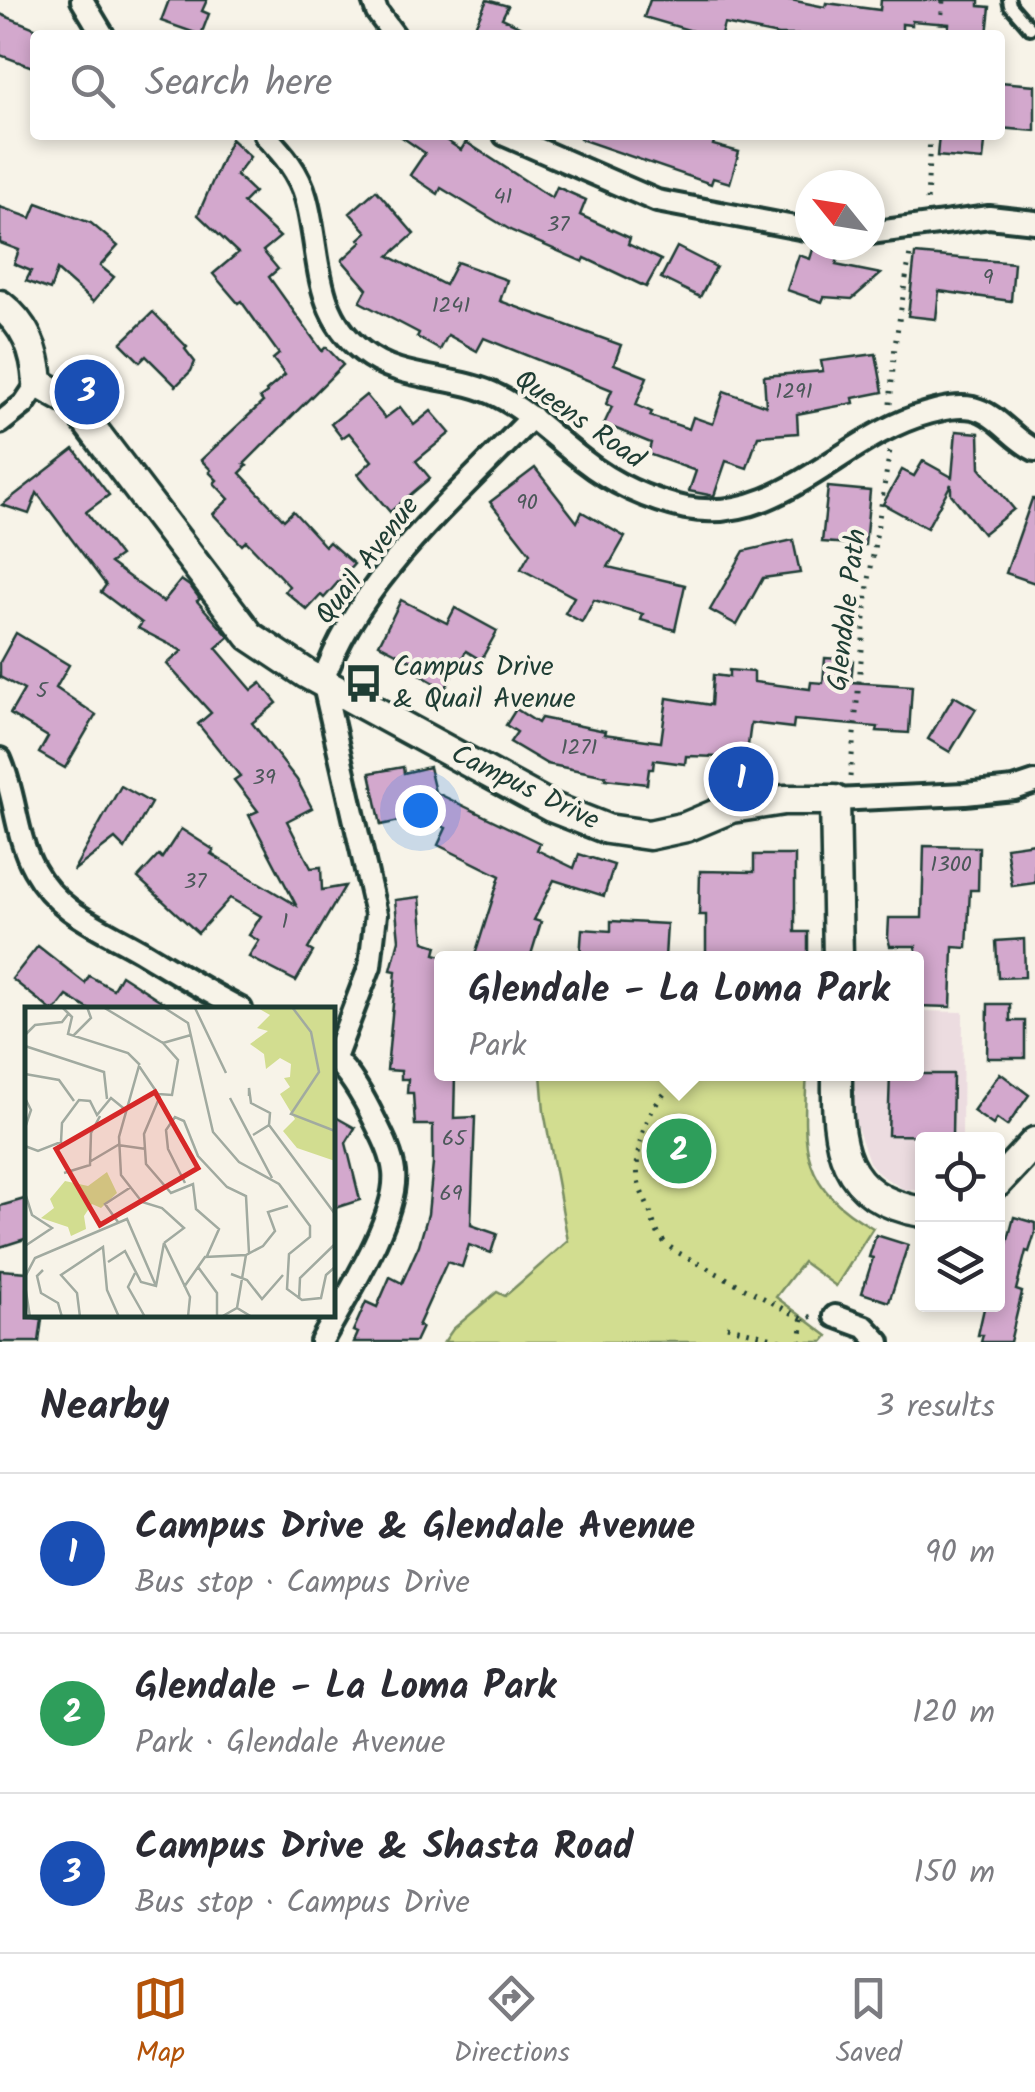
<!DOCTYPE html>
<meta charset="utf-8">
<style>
body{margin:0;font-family:Kalam,sans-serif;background:#f2f2f3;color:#2b2b33}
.controls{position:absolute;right:30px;bottom:30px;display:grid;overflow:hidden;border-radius:10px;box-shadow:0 5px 15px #0003}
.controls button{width:90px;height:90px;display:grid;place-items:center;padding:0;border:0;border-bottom:2px solid #e1e1e2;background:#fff;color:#2b2b33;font:50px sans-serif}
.compass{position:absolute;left:795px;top:170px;width:90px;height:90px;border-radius:50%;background:#fff;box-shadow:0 5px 15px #0003;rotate:300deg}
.you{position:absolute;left:420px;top:810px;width:35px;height:35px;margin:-25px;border:8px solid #fff;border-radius:50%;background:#1a73e8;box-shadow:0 0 0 15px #1a73e833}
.badge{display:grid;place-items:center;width:65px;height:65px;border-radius:50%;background:#b45309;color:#fff;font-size:32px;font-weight:700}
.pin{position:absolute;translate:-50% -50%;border:5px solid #fff;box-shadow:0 2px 10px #0006}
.popup{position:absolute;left:434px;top:951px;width:490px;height:130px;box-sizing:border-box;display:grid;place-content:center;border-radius:10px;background:#fff;filter:drop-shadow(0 2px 8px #0005);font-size:32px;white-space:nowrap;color:#7c7c81}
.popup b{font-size:38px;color:#2b2b33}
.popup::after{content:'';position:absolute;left:50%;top:100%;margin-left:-20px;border:20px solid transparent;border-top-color:#fff}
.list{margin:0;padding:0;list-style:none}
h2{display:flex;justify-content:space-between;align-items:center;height:130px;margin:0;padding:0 40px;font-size:42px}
h2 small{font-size:32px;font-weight:400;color:#7c7c81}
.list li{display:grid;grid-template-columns:65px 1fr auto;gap:30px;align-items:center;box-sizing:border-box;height:160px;padding:0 40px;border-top:2px solid #e1e1e2}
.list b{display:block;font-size:38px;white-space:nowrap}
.list p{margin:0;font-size:32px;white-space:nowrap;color:#7c7c81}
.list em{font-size:32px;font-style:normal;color:#7c7c81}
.icon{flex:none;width:55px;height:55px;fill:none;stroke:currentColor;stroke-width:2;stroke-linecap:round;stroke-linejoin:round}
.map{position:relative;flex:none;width:1035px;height:1342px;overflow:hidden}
.search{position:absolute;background:#fff;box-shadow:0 5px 15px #0003;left:30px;right:30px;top:30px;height:110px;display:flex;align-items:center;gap:25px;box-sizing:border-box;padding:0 35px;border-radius:10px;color:#7c7c81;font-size:38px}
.sheet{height:610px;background:#fff}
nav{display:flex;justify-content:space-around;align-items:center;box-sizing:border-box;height:140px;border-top:2px solid #e1e1e2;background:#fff;font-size:28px;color:#7c7c81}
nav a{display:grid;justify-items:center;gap:5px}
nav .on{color:#b45309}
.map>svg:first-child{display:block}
</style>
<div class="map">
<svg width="1035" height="1342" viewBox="0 0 1035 1342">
<rect width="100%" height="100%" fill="#f7f3e8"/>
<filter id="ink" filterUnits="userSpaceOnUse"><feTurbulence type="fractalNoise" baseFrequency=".01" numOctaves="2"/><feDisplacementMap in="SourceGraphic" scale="20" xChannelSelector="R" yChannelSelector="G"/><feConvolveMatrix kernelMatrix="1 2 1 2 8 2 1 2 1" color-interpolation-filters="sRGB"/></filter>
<g filter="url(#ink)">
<path fill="#ecdce0" d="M917,1011L963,1012L962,1139L922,1140V1191L903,1189L879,1174L869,1162L857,1127H853L855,1074H916Z"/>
<path fill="#d2dd90" stroke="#788d62" stroke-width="2.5" d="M541,1074H807C802,1148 801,1188 873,1228L836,1286L803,1262L776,1297L828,1336L823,1342H444L453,1329L497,1292L505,1296L568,1241L544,1111Z"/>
<g fill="#d3a8cd" stroke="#1f3d34" stroke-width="2.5">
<path d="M169,0H207L202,11L209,14L201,35L161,21Z"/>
<path d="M487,0L508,6L502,18L538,35H471Z"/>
<path d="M650,0H791L825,7L826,3L880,10L881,0H979V6L990,7L987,35H948L949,24L912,21V25L902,24V35H778L724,24L721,35H706L644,17Z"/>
<path d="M0,14L35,28V68L0,55Z"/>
<path d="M1000,82L1035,85V131L1000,128Z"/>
<path d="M399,135H438L461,150L466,142L552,198L557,187L586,200L580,215L630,238L628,244L661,260L646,287L585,258L583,262L512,231L441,188L438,194L410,175L425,153Z"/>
<path d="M581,135H716L713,145L739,152L730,183L713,178L711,184L580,139Z"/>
<path d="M939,135H986L983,160L937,156Z"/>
<path d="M231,139L250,157L236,175L254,192L243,203L280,237L263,251L278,269L269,277L322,351L326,347L343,365L244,464L247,466L240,473L284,520L293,511L325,546L329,542L354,564L324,598L321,595L307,610L285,591L289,586L246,541L242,545L213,514L229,499L214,483L217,480L209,472L211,470L201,460L263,402L260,398L267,393L266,391L285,375L273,359L279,354L241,301L238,303L213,274L238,253L198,215Z"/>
<path d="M376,190L414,234L389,256L445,285L457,262L507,280L500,301L621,345L614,364L647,377L636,405L652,412L650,416L689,429L693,417L713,424L724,391L766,406L764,376L823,371L821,361L876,354L883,392L853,398L854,403L797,414L798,433L758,436L747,468L726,461L714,496L689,491L696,471L648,454L651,443L604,424L612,407L606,404L612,390L484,338L477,351L448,335L440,350L417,337L419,333L360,302L367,289L342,260L362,242L359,239L367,232L350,213Z"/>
<path d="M37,203L91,223L118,246L100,266L114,277L93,302L57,270L50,290L26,281L31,271L14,264L19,250L0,243V207L31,218Z"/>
<path d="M814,246L839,255L836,265L881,274L852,299L824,297L822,302L787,290L799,255L810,259Z"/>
<path d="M677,247L716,267L700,297L661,278Z"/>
<path d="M915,254L1014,263L1011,301L939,291L936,319L908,316Z"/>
<path d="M153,312L187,347L185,349L195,362L191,371L176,386L146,356L140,362L121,343Z"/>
<path d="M366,395L385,418L400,407L414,425L431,411L450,433L416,461L430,478L390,512L358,474L372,461L349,433L342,438L331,424Z"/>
<path d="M956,431L979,433L980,468L1014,509L983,534L951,494V484L927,528L883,504L902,470L914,476L923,461L952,477Z"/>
<path d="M74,449L109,495L86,512L120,556L110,563L163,602L181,580L191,587L200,599L197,601L229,637L216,648L252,690L261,683L277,703L252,723L297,780L312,808L287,821L311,868L321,867L322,890L345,886L308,949L313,952L296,981L249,957L259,941L249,935L261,916L230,898L198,933L138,878L159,855L162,858L181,829L214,850L211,854L296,905L249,815L258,811L234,780L240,776L198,724L211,713L167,664L182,651L138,628L142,623L101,592L106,585L37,493L29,514L2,505Z"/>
<path d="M535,468L577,522L582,512L625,537L608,567L685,585L675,630L641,620L643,614L594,600L582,622L565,613L574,597L521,569L530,553L490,502Z"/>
<path d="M828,487L870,491L865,545L822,542Z"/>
<path d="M1032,499H1035V583L1006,573Z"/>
<path d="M793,540L800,573L763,578L737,625L710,610L744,551Z"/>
<path d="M401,600L447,623L455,608L497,631L481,660L466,651L445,689L419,674L423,667L379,644Z"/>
<path d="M16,633L69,665L56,688L96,715L65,768L39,753L48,737L10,714L24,690L0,677V662Z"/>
<path d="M825,658L853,660L851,682L912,686L909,733L877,731L878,727L794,720L793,728L751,723L747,753L722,752L721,757L686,756L685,764L654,760L653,769H649L647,784L605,779L606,776L547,764L510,742L517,732L506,725L516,709L538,723L541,718L605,731L604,734L661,742L667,698L711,705L713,675L729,677V670L754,672V682L810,689L811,682L823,683Z"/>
<path d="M954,696L976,709L950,752L928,739Z"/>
<path d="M403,767L404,773L429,767L435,792L540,843L537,850L574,868L579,854L614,865L604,896L554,880L534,920L541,922L530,958H474L500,876L438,845L446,828L422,816L381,825L370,773Z"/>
<path d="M121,786L151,803L125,849L115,839L73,871Z"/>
<path d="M1035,843V883L1012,886L1006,847Z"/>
<path d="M924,846L979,847L978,890H970L967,948L953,947L951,1007L916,1006V946H890L888,938L889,918H922Z"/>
<path d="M754,855H795V932H808V956L706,957V915H699L700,871L754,872Z"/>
<path d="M420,897L424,942L437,946L435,954L442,956L439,1054L442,1055V1074H455L454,1118L475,1117L471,1225L497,1234L491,1253L469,1245L462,1267L447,1262L418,1326L422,1327L415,1342H354L358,1333L353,1331L366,1302L377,1307L390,1277L402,1283L419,1245L428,1214L433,1164V1125H415L413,1093H407L408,1079H401V1071L387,1070L396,971L391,970L399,940L395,900Z"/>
<path d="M611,921L667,924L665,958H580L582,929L611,931Z"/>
<path d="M1024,939L1025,977L998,978L996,941Z"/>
<path d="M38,946L85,983L89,976L113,989L121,975L175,1010H90L67,996L56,1010H51L12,979Z"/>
<path d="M988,1004H1010V1021H1025V1058H987Z"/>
<path d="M1000,1073L1029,1095L1007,1126L997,1119L993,1125L973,1111Z"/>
<path d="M890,1074H953L952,1136L888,1135Z"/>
<path d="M332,1115L355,1128L346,1143L360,1200L332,1209Z"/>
<path d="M28,1198V1238L0,1247V1206Z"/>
<path d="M1014,1217L1035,1223V1233L1029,1252L1026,1251L1016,1290L1022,1292L1010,1342H981L983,1335H978L985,1304H998V1254L1004,1255Z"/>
<path d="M876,1235L908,1245L889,1302L862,1293L873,1258L869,1257Z"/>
<path d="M0,1270L28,1272V1317L42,1319L39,1342H0Z"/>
</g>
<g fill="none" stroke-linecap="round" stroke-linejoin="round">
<defs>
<path id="lane" d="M1009,0L1010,5L1030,28"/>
<g id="street">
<path d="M82,0L103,35"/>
<path d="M373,0L377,12L394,35"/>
<path d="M265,135C283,154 299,172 306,198C321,253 312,311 362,351C400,382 456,374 498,396C530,412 555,439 583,460C612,483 649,500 686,508C781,526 843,435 928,413C943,409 957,405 973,408C998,414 1012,439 1035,450"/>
<path d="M505,135L657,201L810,230"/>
<path d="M870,233L989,217L1035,222"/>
<path d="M0,423L24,404L38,383"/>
<path d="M0,759C16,795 15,835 34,869C58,913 100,927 141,951C174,971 207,992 241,1009"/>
<path d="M835,800L965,794L1014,789L1035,782"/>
<path d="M335,1058L370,966L376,914L323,681C358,579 459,494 532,417"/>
<path d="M835,1316L865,1327L879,1342"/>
<path d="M321,1342C343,1302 399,1216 394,1172C392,1154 383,1137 375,1121C364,1098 351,1074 332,1057"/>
</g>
<g id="secondary">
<path d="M0,305C26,325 36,351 38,383L72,402L250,636L307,674L551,807L607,829L649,835L686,827L731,808L784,800H835L838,958"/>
<path d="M837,1074C836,1144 840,1198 922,1212"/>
<path d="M998,1182L1035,1142"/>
</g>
</defs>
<use href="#lane" stroke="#1f3d34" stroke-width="18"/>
<use href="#street" stroke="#1f3d34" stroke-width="28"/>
<use href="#secondary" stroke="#1f3d34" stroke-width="35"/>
<g stroke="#1f3d34" stroke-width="5" stroke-dasharray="2.5 8" stroke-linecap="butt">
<path d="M940,35L943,0"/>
<path d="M930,135L927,203L931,204"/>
<path d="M890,404L895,345L911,248"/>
<path d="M850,777L868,586L890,450"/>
<path d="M688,1074C652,1094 631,1143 639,1185C642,1195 648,1205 651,1215C657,1234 660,1241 677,1252L803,1319L817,1315"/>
<path d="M698,1074V1079"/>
<path d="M761,1074L777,1078L812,1074"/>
<path d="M727,1326L788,1342"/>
<path d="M800,1342L803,1319"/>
</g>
<use href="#lane" stroke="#f7f3e8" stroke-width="10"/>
<use href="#street" stroke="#f7f3e8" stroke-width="20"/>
<use href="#secondary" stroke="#f7f3e8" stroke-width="28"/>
</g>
</g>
<defs>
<symbol id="bus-bare" viewBox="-9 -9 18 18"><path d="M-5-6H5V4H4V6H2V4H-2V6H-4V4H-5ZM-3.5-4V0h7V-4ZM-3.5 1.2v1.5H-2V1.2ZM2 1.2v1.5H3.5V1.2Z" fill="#1f3d34" stroke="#f7f3e8" stroke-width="2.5" paint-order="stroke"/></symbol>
</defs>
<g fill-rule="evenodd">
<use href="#bus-bare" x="336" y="656" width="55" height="55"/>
</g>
<g text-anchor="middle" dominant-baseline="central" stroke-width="8" stroke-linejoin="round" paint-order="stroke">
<g font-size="22" fill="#4c585a">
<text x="503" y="197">41</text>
<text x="558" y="225">37</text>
<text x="988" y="278">9</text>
<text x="451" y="306">1241</text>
<text x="794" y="392">1291</text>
<text x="527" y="503">90</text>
<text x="42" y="691">5</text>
<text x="579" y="748">1271</text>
<text x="264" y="778">39</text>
<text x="951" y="865">1300</text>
<text x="195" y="882">37</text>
<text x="285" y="922">1</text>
<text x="454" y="1139">65</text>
<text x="451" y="1194">69</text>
</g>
<g font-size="28" fill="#1f3d34" stroke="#f7f3e8">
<text transform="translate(579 420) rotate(35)">Queens Road</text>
<text transform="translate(368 561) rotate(-53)">Quail Avenue</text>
<text transform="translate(848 610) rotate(-83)">Glendale Path</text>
<text transform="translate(525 788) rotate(26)">Campus Drive</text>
</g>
<g font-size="28" fill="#1f3d34" stroke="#f7f3e8" text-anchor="start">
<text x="393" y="667">Campus Drive<tspan x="393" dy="32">&amp; Quail Avenue</tspan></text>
</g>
</g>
<g transform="translate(25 1007)">
<rect width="310" height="310" fill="#f7f3e8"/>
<path d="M231,0H310V154L272,141L258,124L270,112L255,87L265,80L259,71L265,70L266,57L255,51L241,62L239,47L225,37L243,24L232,21L245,8ZM82,165L92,186L76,201L67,197L59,209L61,222L46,229L43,220L16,211L29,201L25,192L40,174L63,179Z" fill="#d2dd90"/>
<path fill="none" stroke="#a1aaa0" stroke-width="2.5" d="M37,0L47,10L43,27L103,46L115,58M78,0L138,36M138,0L163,16L188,125L214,155L254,177L285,219V230L264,247L262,282L277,293L296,291L301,268L310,260M267,0L286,25L294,65L266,107L310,124M170,1L201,66M0,28L10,18L37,15L44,6M48,29L66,11L62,0M0,39L79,65L82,92M0,67L34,73L49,94M135,89L119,127L121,157L146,186L168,177L171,202L194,222L182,249M224,89V81L226,96L245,106L244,118L228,128M0,91L6,103L0,121M205,91L247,171M244,118L310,207M0,139L13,144L36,135L37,116L54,93L65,94L72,108L86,91L102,104M66,154L93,138L121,142M39,166L65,158L66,126L75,109M160,176L143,142L141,123L150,110L159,114L173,149L202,180L221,189L224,246M0,186L7,208L27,221L0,239M93,215L80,197L106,180M139,236L159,221L137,201L117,195L96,168L94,130L114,59L133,87L147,88L153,53L138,36L166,28M139,236L165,290L163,310M83,255L100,244L116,275L131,279L139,236M173,260L192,286V310M18,263L12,269L16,286L33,296L37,310M110,266L103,280L120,310M206,267L222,273L237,292L258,268M0,270L10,251L102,212L131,279M0,278L5,310M159,280L180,250L221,248L238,239L250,224L243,205L263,199M274,292L275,271L310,237M212,301L221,248M55,310L52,286L36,268L78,240L82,283L94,310M196,310L212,301L227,310"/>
<path fill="#d62828" fill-opacity="0.15" stroke="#d62828" stroke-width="5" d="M130,85L173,161L75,218L31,142Z"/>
<rect width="310" height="310" fill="none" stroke="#1f3d34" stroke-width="5"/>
</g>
</svg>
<div class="controls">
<button><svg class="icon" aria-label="locate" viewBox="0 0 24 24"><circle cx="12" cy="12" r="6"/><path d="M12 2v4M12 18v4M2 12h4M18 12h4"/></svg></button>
<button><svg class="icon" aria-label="layers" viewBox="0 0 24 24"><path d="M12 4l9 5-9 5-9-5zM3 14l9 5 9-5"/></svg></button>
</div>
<svg class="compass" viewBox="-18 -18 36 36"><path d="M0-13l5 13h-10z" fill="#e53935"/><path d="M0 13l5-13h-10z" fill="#7c7c81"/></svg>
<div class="you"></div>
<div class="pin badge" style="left:741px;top:779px;background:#1a4fb4">1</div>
<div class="pin badge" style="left:679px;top:1151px;background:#2e9e5b">2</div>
<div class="popup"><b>Glendale - La Loma Park</b>Park</div>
<div class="pin badge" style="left:87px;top:392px;background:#1a4fb4">3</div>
<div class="search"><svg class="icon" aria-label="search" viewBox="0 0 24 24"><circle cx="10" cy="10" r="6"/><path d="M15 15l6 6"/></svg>Search here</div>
</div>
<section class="sheet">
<h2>Nearby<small>3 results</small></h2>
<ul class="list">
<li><span class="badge" style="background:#1a4fb4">1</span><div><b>Campus Drive &amp; Glendale Avenue</b><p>Bus stop · Campus Drive</p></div><em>90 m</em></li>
<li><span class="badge" style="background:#2e9e5b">2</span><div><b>Glendale - La Loma Park</b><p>Park · Glendale Avenue</p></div><em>120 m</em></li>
<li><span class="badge" style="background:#1a4fb4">3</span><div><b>Campus Drive &amp; Shasta Road</b><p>Bus stop · Campus Drive</p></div><em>150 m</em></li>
</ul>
</section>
<nav>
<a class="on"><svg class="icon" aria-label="map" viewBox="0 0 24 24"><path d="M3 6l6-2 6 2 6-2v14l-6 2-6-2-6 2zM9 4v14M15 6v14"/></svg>Map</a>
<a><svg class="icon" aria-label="directions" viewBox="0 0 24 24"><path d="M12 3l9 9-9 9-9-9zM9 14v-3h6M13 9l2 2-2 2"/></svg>Directions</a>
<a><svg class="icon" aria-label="saved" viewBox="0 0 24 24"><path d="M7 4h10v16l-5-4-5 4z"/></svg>Saved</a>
</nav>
